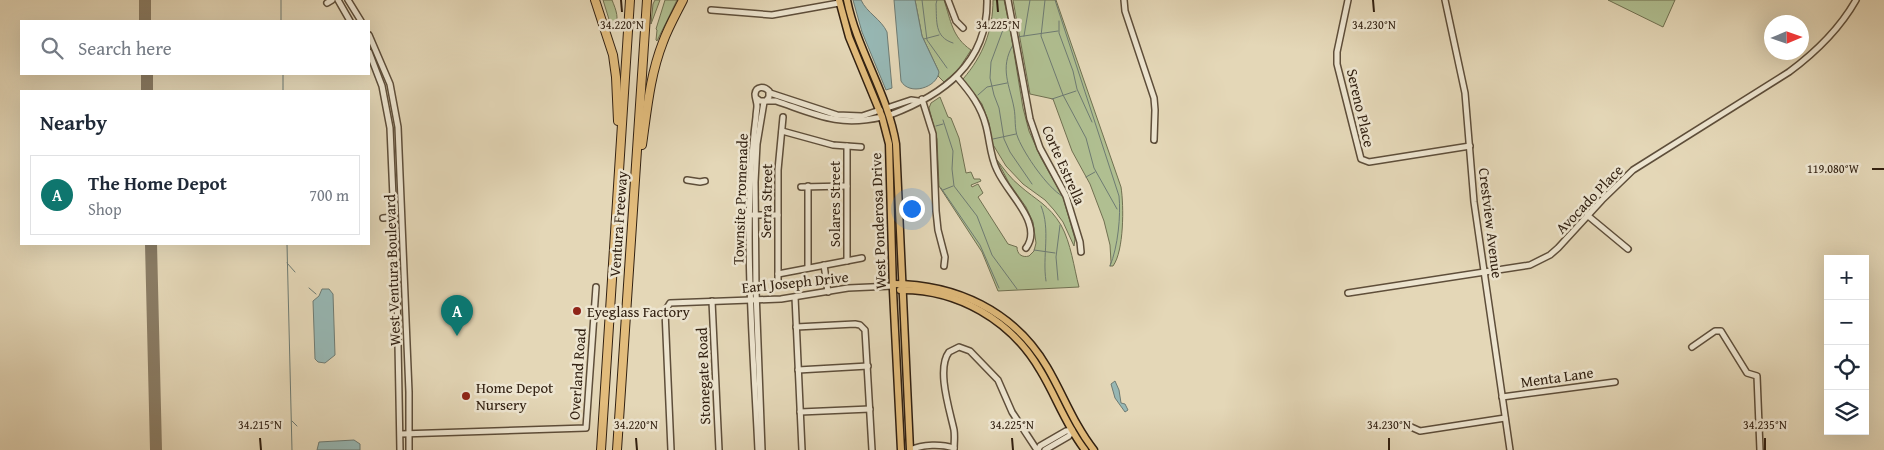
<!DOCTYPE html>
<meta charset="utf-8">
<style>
body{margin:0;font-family:"Gentium Book Plus",serif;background:#f6f6f7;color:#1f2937}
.controls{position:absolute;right:15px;bottom:15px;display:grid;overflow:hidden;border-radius:0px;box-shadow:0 5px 20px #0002}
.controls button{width:45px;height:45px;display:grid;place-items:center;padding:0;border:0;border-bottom:1px solid #e0e1e3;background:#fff;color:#1f2937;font:25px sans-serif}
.compass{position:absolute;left:1764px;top:15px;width:45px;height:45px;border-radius:50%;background:#fff;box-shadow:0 5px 20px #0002;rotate:88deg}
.you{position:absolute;left:911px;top:208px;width:18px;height:18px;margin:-12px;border:4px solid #fff;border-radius:50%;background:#1a73e8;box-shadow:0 0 0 8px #1a73e833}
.badge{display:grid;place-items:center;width:32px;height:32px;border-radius:50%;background:#0f766e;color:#fff;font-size:16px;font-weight:700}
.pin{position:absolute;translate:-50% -41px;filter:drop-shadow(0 1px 2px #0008)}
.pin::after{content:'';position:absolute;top:26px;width:18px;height:15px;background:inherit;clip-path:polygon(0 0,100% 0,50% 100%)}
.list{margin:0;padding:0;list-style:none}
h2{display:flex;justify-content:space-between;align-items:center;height:65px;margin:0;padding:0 20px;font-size:21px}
h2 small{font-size:16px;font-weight:400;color:#747a83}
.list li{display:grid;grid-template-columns:32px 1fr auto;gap:15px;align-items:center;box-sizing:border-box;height:80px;margin:0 10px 10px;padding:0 10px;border:1px solid #e0e1e3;border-radius:0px}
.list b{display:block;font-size:19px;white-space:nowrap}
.list p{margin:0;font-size:16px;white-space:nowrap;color:#747a83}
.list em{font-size:16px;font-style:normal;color:#747a83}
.icon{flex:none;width:28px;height:28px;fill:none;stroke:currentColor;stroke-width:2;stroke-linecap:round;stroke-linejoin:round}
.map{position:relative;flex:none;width:1884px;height:450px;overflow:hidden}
.search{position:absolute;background:#fff;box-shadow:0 5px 20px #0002;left:20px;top:20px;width:350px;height:55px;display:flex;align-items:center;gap:12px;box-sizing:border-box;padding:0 18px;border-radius:0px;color:#747a83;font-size:19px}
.panel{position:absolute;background:#fff;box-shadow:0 5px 20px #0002;left:20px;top:90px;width:350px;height:155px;border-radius:0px}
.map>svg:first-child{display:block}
</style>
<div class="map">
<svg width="1884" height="450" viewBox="0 0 1884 450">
<rect width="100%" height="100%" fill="#e4d7b7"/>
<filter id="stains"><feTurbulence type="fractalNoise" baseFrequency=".004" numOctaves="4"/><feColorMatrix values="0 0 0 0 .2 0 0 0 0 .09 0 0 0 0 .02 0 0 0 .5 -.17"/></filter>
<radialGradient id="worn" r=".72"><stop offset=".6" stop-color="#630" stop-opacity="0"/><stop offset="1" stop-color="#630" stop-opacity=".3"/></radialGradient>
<g fill="#b0bf91" stroke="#707051">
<path d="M603,0H612C616,10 620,19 614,29H612Z"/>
<path d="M655,0H660L651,24L653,4Z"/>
<path d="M665,0H677L657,41L656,40L657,30L656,29Z"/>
<path d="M915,0H944C951,21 952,37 971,50L958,70L944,82L938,76V70L922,36Z"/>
<path d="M993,0H1004L1010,28L1023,108L1029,131L1041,158L1063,197L1075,239L1074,246L1063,222L1054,210L1045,200L1023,184L1006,166L992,143L989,123L982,104L963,79C983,56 993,30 993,0Z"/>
<path d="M1013,0H1056L1121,187C1124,206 1124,251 1113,266H1110L1111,262L1110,245L1104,221L1090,184L1072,151L1053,99L1030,94Z"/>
<path d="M1608,0H1675L1663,27Z"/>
<path d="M940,97L948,117L951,118L959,138L966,173L971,172L974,179H980L981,181L971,185L972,187L978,184L983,193L978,197L1008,244L1017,247C1017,254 1022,258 1029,256L1034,251L1036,243L1033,222L1026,207L1009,183L997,160C1004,169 1011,179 1020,186C1036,200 1049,205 1061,225C1071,243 1074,268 1079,287L998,291L982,252L939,186L937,139L929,108L931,103Z"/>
</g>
<g fill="#97b8b5" stroke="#6e7b73">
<path d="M853,0H861C867,13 881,19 887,32L892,88L886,90L862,32Z"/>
<path d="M894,0H915L922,36L939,72C937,88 909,96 901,81Z"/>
<path d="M322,289H329L333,294L335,355L325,363L318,362L315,359L313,301L319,296Z"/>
<path d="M1115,381L1119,390L1121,403L1125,404L1128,410L1125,412L1115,398L1111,384Z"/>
<path d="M354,440L360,444V450H317L319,442Z"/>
</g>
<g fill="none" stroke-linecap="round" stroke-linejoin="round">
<g stroke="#6e7b73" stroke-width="1">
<path d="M281,0V21"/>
<path d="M922,0L927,40L947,68"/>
<path d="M937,0L936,4C937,21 934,37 953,43"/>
<path d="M1045,0L1041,36L1063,95L1086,138L1094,168L1117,209"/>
<path d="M1055,0L1119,196C1121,215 1118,247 1110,266"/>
<path d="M1059,21V33L1073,71L1077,89L1092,122"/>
<path d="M1004,27L991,62L990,78L994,95L999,108L1004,139L1010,152L1032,184"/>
<path d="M1024,36L1030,0"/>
<path d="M1017,37L1058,31"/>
<path d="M924,39L939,35"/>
<path d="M1013,45C999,68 1010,86 1014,108C1016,118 1014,129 1018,138C1025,155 1047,187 1062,196"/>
<path d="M283,74V91"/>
<path d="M978,95L987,87L1007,83"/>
<path d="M1052,99L1076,91"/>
<path d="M943,120L953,151L952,169L954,186L977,216L992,255L1017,289"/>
<path d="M936,126L943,124"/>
<path d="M993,139L1016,134"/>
<path d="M1086,177L1095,172"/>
<path d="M941,188L980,245L999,288"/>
<path d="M943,190L953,186"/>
<path d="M1041,206C1051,230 1042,256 1046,281"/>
<path d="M287,244L292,450"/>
<path d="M1034,250L1055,253"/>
<path d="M287,263L295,272"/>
<path d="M1058,280L1056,257L1060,225"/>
<path d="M309,288L316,294"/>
<path d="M292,421L297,426"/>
</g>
<g stroke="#8a7c64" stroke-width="12">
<path d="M145,0V21"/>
<path d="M147,74V91"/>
<path d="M151,244L156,450"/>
</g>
<defs>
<g id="minor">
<path d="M338,0L350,21"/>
<path d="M348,0L361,21"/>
<path d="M948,0L956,21L963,28"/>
<path d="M1008,0L1030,119L1040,148L1066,196L1080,242L1081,252"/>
<path d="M1124,0L1125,11L1154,98L1155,110L1154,140"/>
<path d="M1348,0L1337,52V64L1361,159L1369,162L1470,146"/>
<path d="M1445,0L1465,93L1474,202L1510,450"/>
<path d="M327,3L332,0"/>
<path d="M711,10L772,15L839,3"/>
<path d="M369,35L390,84L398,127L409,392V450"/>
<path d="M369,52L382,86L390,128L397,290L400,450"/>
<path d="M957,77C970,92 981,106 986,126C990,141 990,156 997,170C1005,188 1024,206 1029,223C1032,232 1032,240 1026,248"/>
<path d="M770,93L837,115L862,116L880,110"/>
<path d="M756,98L760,101H766L769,97V91C764,86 756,86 755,94C755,98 757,102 757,106C757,109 756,113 756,117C742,225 753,341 758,450"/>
<path d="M922,99L933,134L936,211L938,230L945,257L944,266"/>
<path d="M767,101H776C817,115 838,127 882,117"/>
<path d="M887,108L911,100L918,101"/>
<path d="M890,115C943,95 988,63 987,0"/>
<path d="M782,131L833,145L861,147"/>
<path d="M847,146V261"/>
<path d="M687,180L700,182L705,181"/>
<path d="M808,186V268"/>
<path d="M801,187L847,186"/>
<path d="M753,215H778"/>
<path d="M1587,215L1628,249"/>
<path d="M383,218L394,217"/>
<path d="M824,265L828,292"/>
<path d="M778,274L862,258"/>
<path d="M778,285V170L783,117"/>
<path d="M1348,293L1530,265L1550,255L1558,248L1602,200L1633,170L1789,72C1816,52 1839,30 1856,0"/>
<path d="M795,297L802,450"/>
<path d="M712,301L719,450"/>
<path d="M796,327L855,324L860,325L865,330L872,450"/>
<path d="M1692,347L1715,331H1721L1747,373L1757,376L1760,450"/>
<path d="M798,370L868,366"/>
<path d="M1502,397L1615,382"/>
<path d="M800,412L870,409"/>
<path d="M1411,427L1420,431L1505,418"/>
<path d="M401,434L586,428L596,287"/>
<path d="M671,450L665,311L670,303L781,299L848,288L893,286"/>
<path d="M762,450L756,291L755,182L757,144L764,102"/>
<path d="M911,450C922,444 942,444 954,448"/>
<path d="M954,450C954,443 955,437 954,430C950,411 936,369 949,352L959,347L970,351L998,380L1012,412L1037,450"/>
<path d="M1038,450L1040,446L1066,431L1072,430"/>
<path d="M1045,450L1069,436L1072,430"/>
</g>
<g id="major">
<path d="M839,0L849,37L882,117L889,144L893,291L901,450"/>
<path d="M847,0C857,50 888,94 896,144L910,450"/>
<path d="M893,284C956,284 1014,311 1047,367C1063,394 1074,425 1094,450"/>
<path d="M900,290C957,289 1011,320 1040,370C1056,396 1066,426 1085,450"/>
</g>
<g id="highway">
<path d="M595,0L613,55L616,77L618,121"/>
<path d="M642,145C647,110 650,75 663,42C668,28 676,14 683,0"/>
<path d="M601,450L630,0"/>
<path d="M617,450L647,0"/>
</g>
</defs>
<use href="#minor" stroke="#5e4e3a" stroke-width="8"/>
<use href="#major" stroke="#312011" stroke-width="9"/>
<use href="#highway" stroke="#312011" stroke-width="10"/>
<use href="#minor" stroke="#ede5d0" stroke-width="5"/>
<use href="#major" stroke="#e2bc7c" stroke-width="6"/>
<use href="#highway" stroke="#e2bc7c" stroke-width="8"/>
</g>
<path fill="none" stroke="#312011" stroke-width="2" d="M621,0L622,12M997,0L998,12M1373,0L1374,12M1872,169H1884M260,438L261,450M636,438L637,450M1012,438L1013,450M1389,438V450M1765,438V450"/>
<g fill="#8f2418" stroke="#ede5d0" stroke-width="2">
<circle cx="577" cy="311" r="5"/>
<circle cx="466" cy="396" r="5"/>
</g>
<g text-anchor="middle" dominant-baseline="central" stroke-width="5" stroke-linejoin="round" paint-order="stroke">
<g font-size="15" fill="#312011" stroke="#ede5d0">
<text transform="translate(1361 108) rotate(77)">Sereno Place</text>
<text transform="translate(1064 165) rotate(66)">Corte Estrella</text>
<text transform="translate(740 199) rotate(-88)">Townsite Promenade</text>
<text transform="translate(1589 199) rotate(-46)">Avocado Place</text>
<text transform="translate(766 201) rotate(-89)">Serra Street</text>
<text transform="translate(834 204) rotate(-90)">Solares Street</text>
<text transform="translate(878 221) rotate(-92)">West Ponderosa Drive</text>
<text transform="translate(1491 223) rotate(83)">Crestview Avenue</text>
<text transform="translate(618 224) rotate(-86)">Ventura Freeway</text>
<text transform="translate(392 270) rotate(-92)">West Ventura Boulevard</text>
<text transform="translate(795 282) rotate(-6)">Earl Joseph Drive</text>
<text transform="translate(577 374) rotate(-86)">Overland Road</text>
<text transform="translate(703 376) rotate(-92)">Stonegate Road</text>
<text transform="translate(1557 377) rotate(-8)">Menta Lane</text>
</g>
<g font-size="15" fill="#312011" stroke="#ede5d0" text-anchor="start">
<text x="587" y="311">Eyeglass Factory</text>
<text x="476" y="387">Home Depot<tspan x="476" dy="17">Nursery</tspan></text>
</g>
</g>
<g font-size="12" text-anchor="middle" fill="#312011" stroke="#ede5d0" stroke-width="5" stroke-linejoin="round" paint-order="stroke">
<text x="622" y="29">34.220°N</text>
<text x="998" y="29">34.225°N</text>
<text x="1374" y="29">34.230°N</text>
<text x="1833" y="173">119.080°W</text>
<text x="260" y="429">34.215°N</text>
<text x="636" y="429">34.220°N</text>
<text x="1012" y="429">34.225°N</text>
<text x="1389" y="429">34.230°N</text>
<text x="1765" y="429">34.235°N</text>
</g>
<rect width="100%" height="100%" filter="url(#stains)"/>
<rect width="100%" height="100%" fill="url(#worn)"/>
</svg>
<div class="controls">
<button>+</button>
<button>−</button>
<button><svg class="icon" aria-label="locate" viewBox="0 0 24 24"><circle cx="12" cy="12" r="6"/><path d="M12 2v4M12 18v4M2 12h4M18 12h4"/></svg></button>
<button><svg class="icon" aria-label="layers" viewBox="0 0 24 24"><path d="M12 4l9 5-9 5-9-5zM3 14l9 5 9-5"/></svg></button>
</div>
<svg class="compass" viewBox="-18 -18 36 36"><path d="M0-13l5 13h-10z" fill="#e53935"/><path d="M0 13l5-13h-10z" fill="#747a83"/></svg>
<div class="you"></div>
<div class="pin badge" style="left:457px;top:336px">A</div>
<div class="search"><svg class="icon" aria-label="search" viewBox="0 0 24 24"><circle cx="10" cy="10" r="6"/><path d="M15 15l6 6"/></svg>Search here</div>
<section class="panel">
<h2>Nearby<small></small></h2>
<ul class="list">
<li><span class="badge">A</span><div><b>The Home Depot</b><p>Shop</p></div><em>700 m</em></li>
</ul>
</section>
</div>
